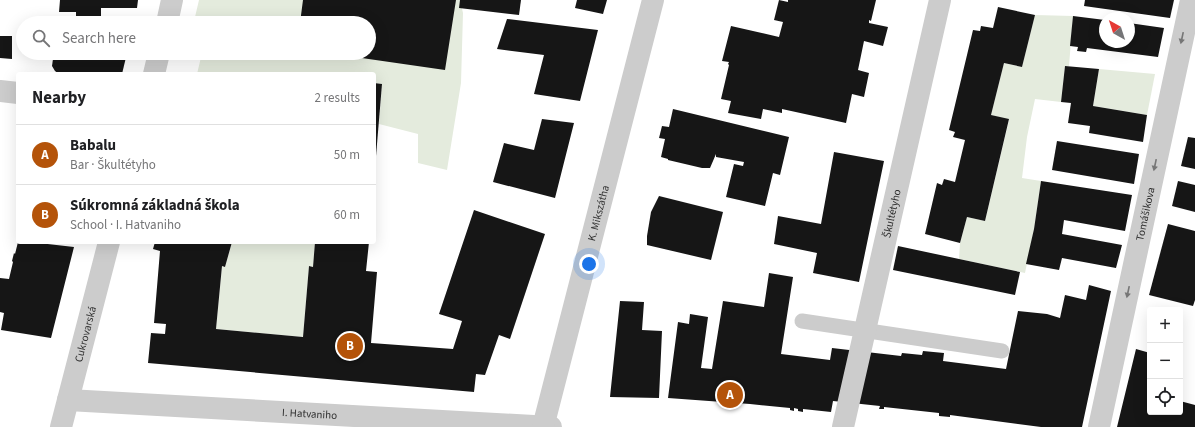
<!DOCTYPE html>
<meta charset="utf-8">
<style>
body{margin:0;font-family:"Source Sans 3",sans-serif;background:#f2f2f2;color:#202124}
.controls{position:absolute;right:12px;bottom:12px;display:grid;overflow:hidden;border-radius:4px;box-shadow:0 4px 16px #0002}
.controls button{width:36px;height:36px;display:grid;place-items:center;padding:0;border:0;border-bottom:1px solid #e0e0e0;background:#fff;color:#202124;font:20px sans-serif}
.compass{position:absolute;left:1099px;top:12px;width:36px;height:36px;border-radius:50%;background:#fff;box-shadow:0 4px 16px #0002;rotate:321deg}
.you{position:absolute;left:589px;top:264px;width:14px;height:14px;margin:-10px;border:3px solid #fff;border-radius:50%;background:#1a73e8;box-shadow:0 0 0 6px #1a73e833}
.badge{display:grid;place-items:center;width:26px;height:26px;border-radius:50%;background:#b45309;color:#fff;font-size:13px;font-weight:700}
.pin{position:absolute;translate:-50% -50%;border:2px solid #fff;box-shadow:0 1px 4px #0006}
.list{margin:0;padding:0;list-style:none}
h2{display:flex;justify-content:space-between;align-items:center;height:52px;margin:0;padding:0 16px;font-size:17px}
h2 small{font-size:13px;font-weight:400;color:#757577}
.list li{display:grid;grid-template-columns:26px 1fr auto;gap:12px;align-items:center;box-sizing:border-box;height:60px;padding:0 16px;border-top:1px solid #e0e0e0}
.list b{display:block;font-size:15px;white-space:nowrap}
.list p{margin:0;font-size:13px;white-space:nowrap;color:#757577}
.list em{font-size:13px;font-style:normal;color:#757577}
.icon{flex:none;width:22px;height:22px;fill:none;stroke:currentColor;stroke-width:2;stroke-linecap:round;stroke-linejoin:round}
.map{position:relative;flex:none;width:1195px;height:427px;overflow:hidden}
.search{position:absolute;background:#fff;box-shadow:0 4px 16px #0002;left:16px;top:16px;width:360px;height:44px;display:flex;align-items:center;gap:10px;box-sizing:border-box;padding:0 14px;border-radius:22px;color:#757577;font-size:15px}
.panel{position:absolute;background:#fff;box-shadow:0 4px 16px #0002;left:16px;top:72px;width:360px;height:172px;border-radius:4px}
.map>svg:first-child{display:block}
</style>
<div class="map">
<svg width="1195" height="427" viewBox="0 0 1195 427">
<rect width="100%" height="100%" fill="#fff"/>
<g fill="#e4ebdd">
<path d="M199,0H460L463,13L461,83L447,170L418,163V134L379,124L382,84L374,83V74H197L202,53H369V23H209V20L195,17Z"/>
<path d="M1035,15L1073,16L1069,66H1065L1061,102L1035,99L1027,137L1022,178L1041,181L1034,229L1025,273L959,259L960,243L967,217L985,221L1009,120L991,115L1004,63L1022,67Z"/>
<path d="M1099,69L1155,74L1147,115L1093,106Z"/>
<path d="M232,242H315L313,267L309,266L303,337L216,329L222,266L225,267Z"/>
</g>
<g fill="#161616">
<path d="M60,0H138L137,8H101V23H76V12H59Z"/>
<path d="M303,0H456L445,70L334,54L369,53V23H300Z"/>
<path d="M460,0H521L519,15L459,8Z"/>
<path d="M577,0H607L603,14L575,8Z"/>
<path d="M779,0L788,2V0H876L871,21L869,20V23L888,27L883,46L864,41L858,70L869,73L864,97L852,94L846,123L782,109V113L763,109L761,119L728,113L731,101L721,99L729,65L728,64L729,62L722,61L731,26L779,37L783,22L774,20Z"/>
<path d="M1085,0H1174L1170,18L1084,6Z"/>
<path d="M998,7L1035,15L1022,67L1004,63L991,115L1009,119L985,221L967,217L960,243L925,234L937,183L942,185L944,179L955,182L965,140L953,137L955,132L949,130L973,30L980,31L981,26L993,28Z"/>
<path d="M1073,16L1105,20V42H1129V23L1164,28L1158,57L1087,48L1086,52L1077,51L1078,47L1070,46Z"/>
<path d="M507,19L598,30L580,101L534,94L544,55L497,49Z"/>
<path d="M0,36H12V59L0,58Z"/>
<path d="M62,53H127L122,74H59L55,71L52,66L53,59Z"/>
<path d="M1065,66L1099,69L1093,106L1147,115L1143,142L1089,133L1090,126L1068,123L1071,103L1061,102Z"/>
<path d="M374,83L382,84L375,168H374Z"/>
<path d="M673,109L789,137L780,175L773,173L765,206L726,197L734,164L743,166L744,162L716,157V154L710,168H702L668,160V159L661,157L665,139L659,138L662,126L669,127Z"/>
<path d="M542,119L574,123L555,198L493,182L504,143L534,150Z"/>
<path d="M1188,137L1195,138V169L1181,166Z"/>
<path d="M1057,141L1139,154L1134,184L1052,170Z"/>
<path d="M834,152L884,161L859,282L813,273L817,253L774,244L778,216L821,224Z"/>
<path d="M1041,181L1132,195L1125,231L1064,220L1062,234L1122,245L1116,268L1062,258L1059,270L1026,264L1034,229Z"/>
<path d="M1178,181L1195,185V212L1172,206Z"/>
<path d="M659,196L723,212L711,260L647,245V236L651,212Z"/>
<path d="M474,210L545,234L510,339L499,335L485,375L476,374L474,392L148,363L151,333L165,334L166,324L154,323L160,251L153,249L155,242H232L225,267L222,266L216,329L303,337L309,266L313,267L315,242H369L366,271L377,272L371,343L453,349L462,321L439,314Z"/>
<path d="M1168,224L1195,231V300L1193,306L1149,295Z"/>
<path d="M18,242H30L74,247L51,338L1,330L4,313L0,312V278L9,279L13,262L12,261L14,253L15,254Z"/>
<path d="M898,246L1020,272L1015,295L893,270Z"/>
<path d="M769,273L793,277L781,354L830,360L832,348L901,356L902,353L922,355L923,351L944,353L943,361L1006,369L1018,311L1047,314L1060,318L1065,295L1086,300L1089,285L1111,291L1082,427H1041L950,415V417L939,416V413L884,407V409H879L880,406L833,401L831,412L803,409V412L798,411V409L794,408V411L790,410V408L750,404L668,398L678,322L689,324L690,314L708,317L701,368L712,369L723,301L764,307Z"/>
<path d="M620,301L644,302L642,330L662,331L659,398L610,397Z"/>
<path d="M1136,349L1150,353V412H1180V401L1195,405V427H1117Z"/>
</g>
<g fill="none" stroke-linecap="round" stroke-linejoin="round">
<path stroke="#ccc" stroke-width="15" d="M802,321L1002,351"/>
<g stroke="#ccc" stroke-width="22">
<path d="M167,23L172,0"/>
<path d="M154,74L159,53"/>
<path d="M0,91L18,93"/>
<path id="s1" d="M68,400L551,427"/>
<path id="s2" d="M61,427L109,242"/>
<path id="s3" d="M543,427L653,0"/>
<path id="s4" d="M843,427L940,0"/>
<path id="s5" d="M1099,427L1191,0"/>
</g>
</g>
<defs><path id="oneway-solid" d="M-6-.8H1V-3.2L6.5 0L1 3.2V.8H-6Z"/></defs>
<g fill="#767676">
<use href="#oneway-solid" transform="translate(1182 38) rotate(102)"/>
<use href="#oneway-solid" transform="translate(1155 165) rotate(102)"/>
<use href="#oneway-solid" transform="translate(1128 292) rotate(102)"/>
</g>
<g text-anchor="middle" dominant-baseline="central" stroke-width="4" stroke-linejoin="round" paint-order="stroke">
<g font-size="11" fill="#2f2f2f" stroke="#fff">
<text stroke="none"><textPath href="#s3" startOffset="221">K. Mikszátha</textPath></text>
<text stroke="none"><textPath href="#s5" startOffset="218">Tomášikova</textPath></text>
<text stroke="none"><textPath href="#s4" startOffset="219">Škultétyho</textPath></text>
<text stroke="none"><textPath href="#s2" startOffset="96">Cukrovarská</textPath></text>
<text stroke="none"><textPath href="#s1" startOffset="242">I. Hatvaniho</textPath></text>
</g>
</g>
</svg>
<div class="controls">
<button>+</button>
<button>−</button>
<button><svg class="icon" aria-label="locate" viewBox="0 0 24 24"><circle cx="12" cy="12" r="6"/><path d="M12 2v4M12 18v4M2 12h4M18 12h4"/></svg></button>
</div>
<svg class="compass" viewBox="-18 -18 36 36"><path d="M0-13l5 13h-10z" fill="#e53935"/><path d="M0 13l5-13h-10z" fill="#757577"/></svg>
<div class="you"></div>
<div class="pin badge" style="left:730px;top:395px">A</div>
<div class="pin badge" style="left:350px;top:346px">B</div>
<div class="search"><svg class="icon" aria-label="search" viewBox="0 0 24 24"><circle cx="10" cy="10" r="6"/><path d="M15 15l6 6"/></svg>Search here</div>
<section class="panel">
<h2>Nearby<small>2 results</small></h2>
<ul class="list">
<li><span class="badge">A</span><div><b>Babalu</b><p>Bar · Škultétyho</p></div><em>50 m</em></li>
<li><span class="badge">B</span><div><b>Súkromná základná škola</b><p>School · I. Hatvaniho</p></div><em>60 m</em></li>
</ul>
</section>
</div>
